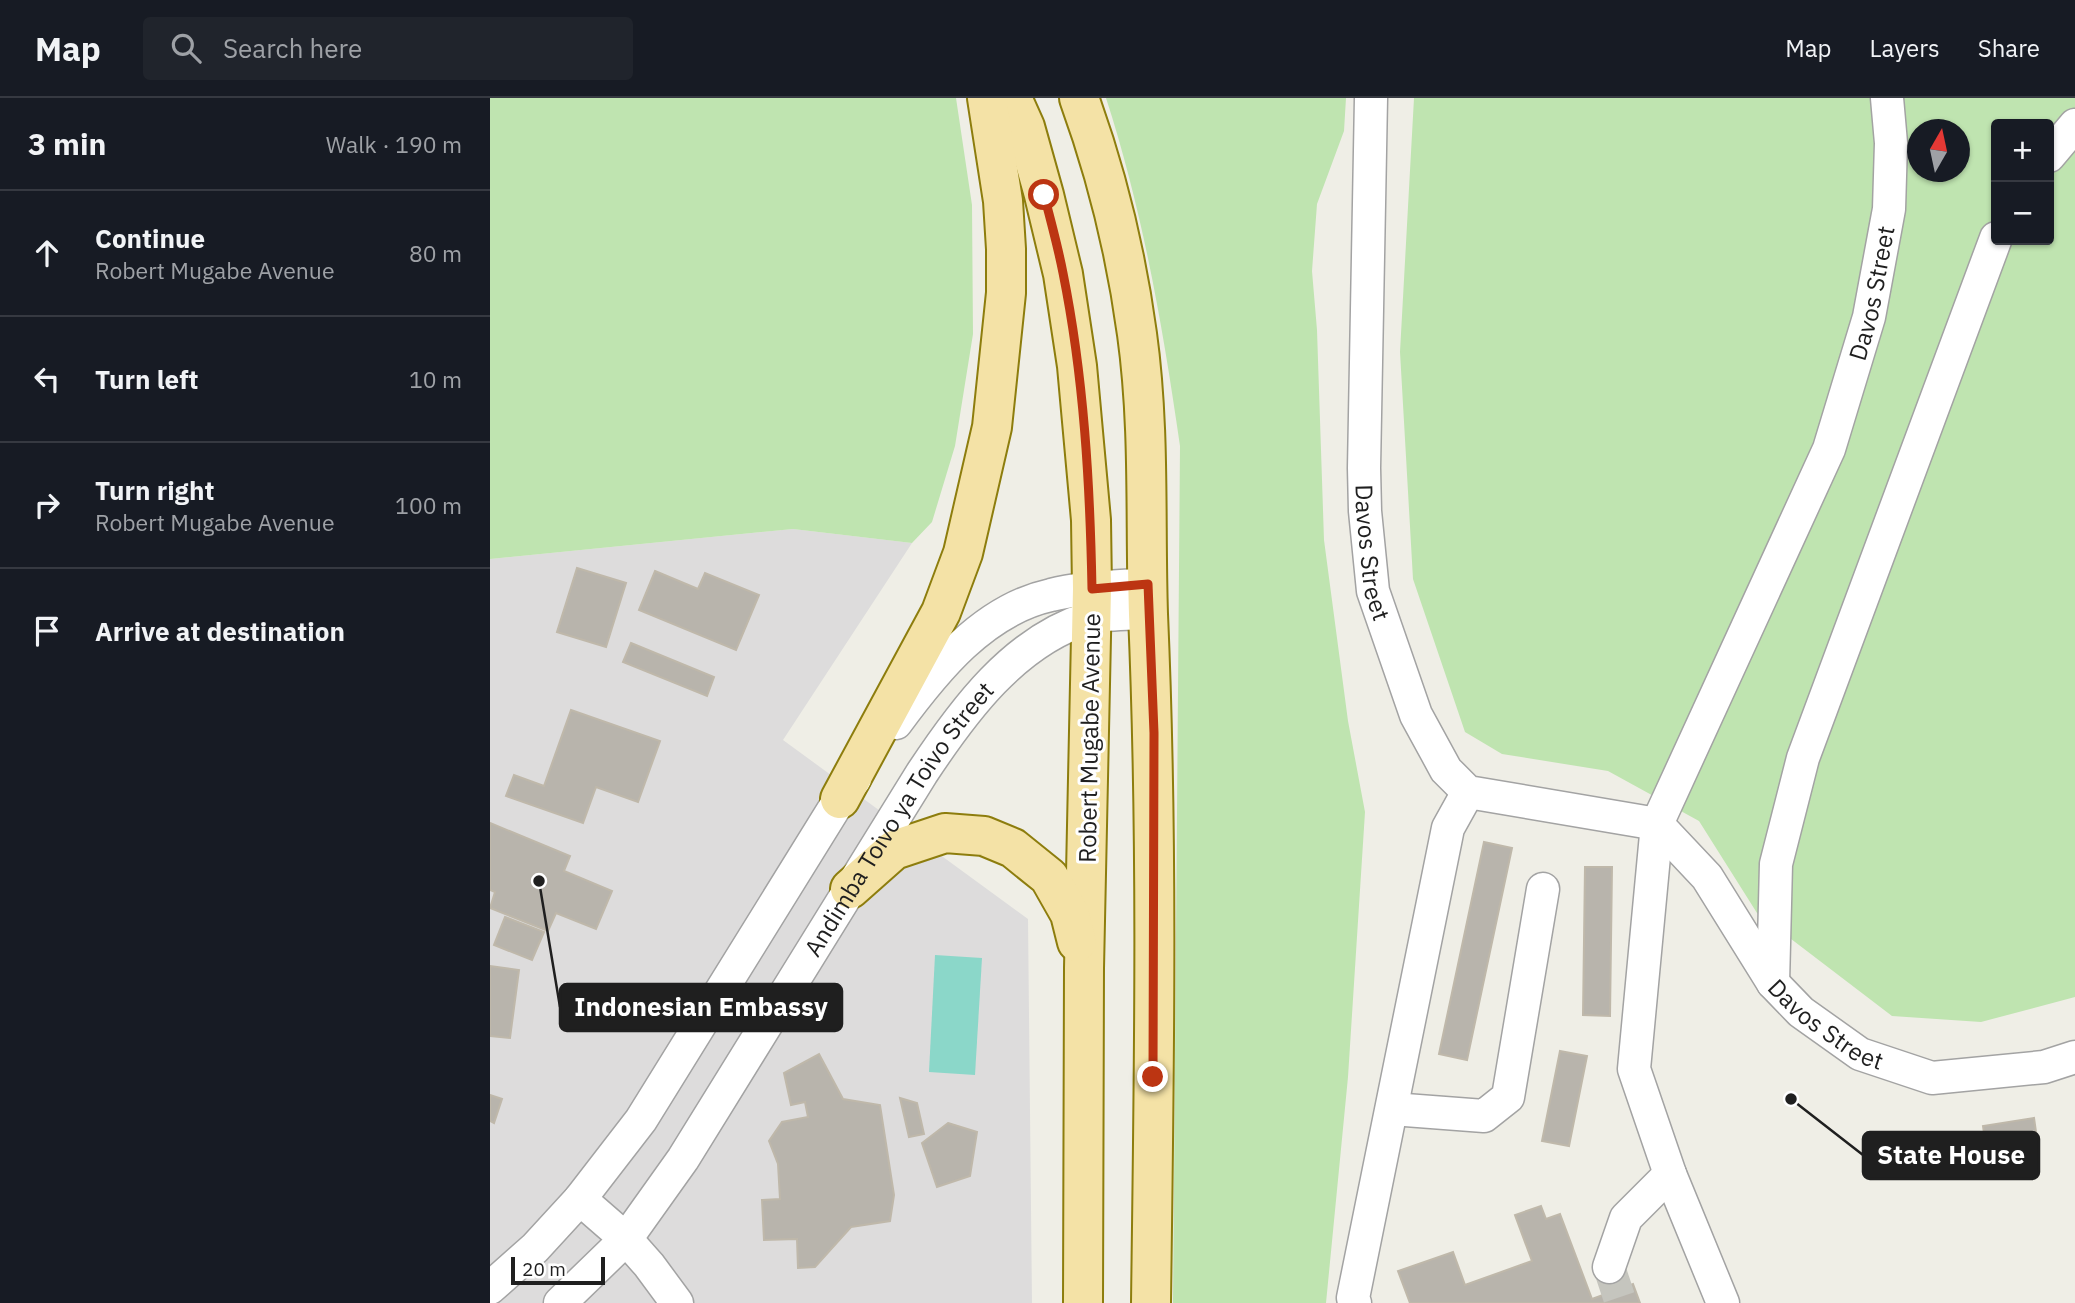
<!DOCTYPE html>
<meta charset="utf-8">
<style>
body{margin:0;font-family:"IBM Plex Sans",sans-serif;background:#20242c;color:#f1f3f6}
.controls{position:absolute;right:21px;top:21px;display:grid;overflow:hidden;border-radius:7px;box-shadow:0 2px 5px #0004}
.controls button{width:63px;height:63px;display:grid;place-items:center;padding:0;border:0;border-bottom:2px solid #363941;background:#171b24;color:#f1f3f6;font:35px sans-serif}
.compass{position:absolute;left:1417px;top:21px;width:63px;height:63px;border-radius:50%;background:#171b24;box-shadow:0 2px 5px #0004;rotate:9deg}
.scale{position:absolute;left:21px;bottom:18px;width:94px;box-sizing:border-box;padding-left:7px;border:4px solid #1f1f1f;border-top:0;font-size:19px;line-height:24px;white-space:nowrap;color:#1f1f1f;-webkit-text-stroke:5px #fff;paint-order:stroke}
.stop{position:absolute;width:21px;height:21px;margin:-16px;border:5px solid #bc3512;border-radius:50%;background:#fff}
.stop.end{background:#bc3512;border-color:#fff;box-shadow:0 2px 7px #0008}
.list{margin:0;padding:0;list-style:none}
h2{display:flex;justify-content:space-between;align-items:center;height:91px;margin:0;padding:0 28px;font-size:30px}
h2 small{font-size:23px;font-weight:400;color:#9ea1a6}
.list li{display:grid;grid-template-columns:46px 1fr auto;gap:21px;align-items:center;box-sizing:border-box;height:126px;padding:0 28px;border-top:2px solid #363941}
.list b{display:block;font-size:26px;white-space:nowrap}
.list p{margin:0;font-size:23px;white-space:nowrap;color:#9ea1a6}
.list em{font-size:23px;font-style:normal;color:#9ea1a6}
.icon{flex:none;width:38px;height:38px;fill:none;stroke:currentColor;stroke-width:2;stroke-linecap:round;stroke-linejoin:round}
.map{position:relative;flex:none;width:1585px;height:1205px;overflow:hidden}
header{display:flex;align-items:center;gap:42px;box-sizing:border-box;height:98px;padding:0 35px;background:#171b24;border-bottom:2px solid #363941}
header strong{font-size:33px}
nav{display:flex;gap:38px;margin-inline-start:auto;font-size:24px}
.search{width:490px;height:63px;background:#20242c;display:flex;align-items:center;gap:18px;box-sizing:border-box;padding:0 24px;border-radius:7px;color:#9ea1a6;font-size:26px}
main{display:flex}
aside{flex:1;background:#171b24}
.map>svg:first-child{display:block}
</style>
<header>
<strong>Map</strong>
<div class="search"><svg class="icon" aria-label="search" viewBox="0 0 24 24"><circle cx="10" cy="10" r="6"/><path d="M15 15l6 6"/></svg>Search here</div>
<nav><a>Map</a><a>Layers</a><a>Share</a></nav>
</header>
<main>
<aside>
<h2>3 min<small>Walk · 190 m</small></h2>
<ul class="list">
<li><svg class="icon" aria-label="ahead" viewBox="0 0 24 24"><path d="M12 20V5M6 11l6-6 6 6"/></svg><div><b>Continue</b><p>Robert Mugabe Avenue</p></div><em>80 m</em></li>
<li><svg class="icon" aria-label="left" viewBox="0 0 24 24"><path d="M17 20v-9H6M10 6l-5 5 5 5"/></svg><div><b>Turn left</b></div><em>10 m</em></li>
<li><svg class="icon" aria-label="right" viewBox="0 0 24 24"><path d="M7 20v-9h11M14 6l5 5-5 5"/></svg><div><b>Turn right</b><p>Robert Mugabe Avenue</p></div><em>100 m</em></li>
<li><svg class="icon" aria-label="arrive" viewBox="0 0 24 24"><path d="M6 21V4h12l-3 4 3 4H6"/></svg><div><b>Arrive at destination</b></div></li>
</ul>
</aside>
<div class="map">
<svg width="1585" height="1205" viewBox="0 0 1585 1205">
<rect width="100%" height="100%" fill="#efeee6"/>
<path fill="#dddcdc" d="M303,431L422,445L293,642L538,821L542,1205H0V461Z"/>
<g fill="#bfe4b0" fill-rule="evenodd">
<path d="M0,0H466L482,107L483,236L465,348L442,424L422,445L303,431L0,461Z"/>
<path d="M616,0H856L854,33L827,106L822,173L827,232L834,442L858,623L875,714L858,979L836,1205H683L690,348C673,230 653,114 616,0Z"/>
<path d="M924,0H1585V899L1491,924L1402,918L1267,815L1209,723L1118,673L1012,656L975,634L923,481L910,254ZM1506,26H1559V142H1506ZM1428,32H1470V74H1428Z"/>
</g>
<path fill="#8bd7c9" d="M445,857L492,860L485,977L439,974Z"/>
<g fill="#b8b4ac" stroke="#bfb8aa" stroke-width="2">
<path d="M87,470L136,485L116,549L67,534Z"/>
<path d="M165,473L208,491L215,475L269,497L246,552L149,512Z"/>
<path d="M141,545L224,579L217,598L133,564Z"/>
<path d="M81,612L170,643L148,704L106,689L93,725L16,698L24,677L54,688Z"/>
<path d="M0,725L80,758L74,773L122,793L106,831L66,815L58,833L0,810L5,794L0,792Z"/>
<path d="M994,744L1022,750L977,962L949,956Z"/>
<path d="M1095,769H1122L1120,918L1093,917Z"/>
<path d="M15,819L54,834L42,862L4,847Z"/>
<path d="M0,868L29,872L20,940L0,938Z"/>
<path d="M1070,953L1097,958L1079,1048L1052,1043Z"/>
<path d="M329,956L353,1001L390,1007L404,1097L400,1123L361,1129L325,1169L308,1170L307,1141L274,1142L272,1102L290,1101L288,1066L279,1043L292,1024L318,1019L315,1004L301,1007L294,975Z"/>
<path d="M0,997L12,1001L4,1025L0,1023Z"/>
<path d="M410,1000L427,1005L434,1036L419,1039Z"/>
<path d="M1544,1020L1547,1041L1496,1049L1493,1028Z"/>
<path d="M458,1025L487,1034L480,1078L447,1089L432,1045Z"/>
<path d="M1051,1108L1056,1121L1070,1116L1102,1201L1143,1186L1150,1205H920L908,1173L963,1154L975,1187L1042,1163L1025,1117Z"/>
</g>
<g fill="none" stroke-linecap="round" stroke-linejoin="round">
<path stroke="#c5c5be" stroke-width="32" stroke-dasharray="32 16" stroke-linecap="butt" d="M1119,1169L1131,1205"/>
<defs>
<g id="minor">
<path id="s1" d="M881,0L874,370L875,413L883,493L926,617L956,672L978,694L1167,726L1217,779L1283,885L1311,914L1370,956L1442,980L1554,969L1585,959"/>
<path d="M1559,58L1585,27"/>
<path d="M406,625C445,572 493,512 561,497C592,489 626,489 658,486"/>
<path d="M1283,885L1286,766L1313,660L1506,140"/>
<path d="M902,1011L994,1018L1018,999L1053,791"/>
<path d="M90,1101L136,1141L159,1167L187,1205"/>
<path d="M1119,1169L1136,1120L1180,1076"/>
<path d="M0,1190L45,1150L90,1101L151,1022L350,701L365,681"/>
<path id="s2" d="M70,1205L136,1141L193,1061L432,675C473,613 524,543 599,520C617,515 640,516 658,515"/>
<path d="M865,1205L863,1200L958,730L978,694"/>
<path id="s3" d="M1233,1205L1180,1076L1144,971L1167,726L1339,351L1379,219L1399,111L1401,45L1397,0"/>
</g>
<g id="major">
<path d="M522,0L535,29L554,97L573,176L587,268L601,422L602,491L594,870L593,1205"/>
<path d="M589,0C617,77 636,155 647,236C660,329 655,423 658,516C668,746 664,976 661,1205"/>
<path d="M350,701L451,514L473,455L502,329L516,195V151L513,103L497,0"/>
<path d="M360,791L404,752L455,735L494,738L523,750L559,779L580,816L587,844"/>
</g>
</defs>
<use href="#minor" stroke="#a3a3a3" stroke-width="35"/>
<use href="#major" stroke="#8d7d0d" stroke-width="42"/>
<use href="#minor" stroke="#fff" stroke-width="32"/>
<use href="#major" stroke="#f4e2a6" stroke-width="38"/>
</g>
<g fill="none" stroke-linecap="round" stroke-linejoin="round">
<path stroke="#bc3512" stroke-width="9" d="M554,97C561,123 568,149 573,175C594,279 600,386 602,491L658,486L664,635L663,979"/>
</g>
<g text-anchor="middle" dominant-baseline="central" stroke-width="6" stroke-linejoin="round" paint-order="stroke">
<g font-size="24" fill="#1f1f1f" stroke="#fff">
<text stroke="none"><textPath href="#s3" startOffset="1071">Davos Street</textPath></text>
<text stroke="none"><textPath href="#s1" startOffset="455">Davos Street</textPath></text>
<text transform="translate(599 640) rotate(-89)">Robert Mugabe Avenue</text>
<text stroke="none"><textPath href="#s2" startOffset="593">Andimba Toivo ya Toivo Street</textPath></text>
<text stroke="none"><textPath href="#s1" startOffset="1176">Davos Street</textPath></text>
</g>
</g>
<path fill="none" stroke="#1f1f1f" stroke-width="2.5" d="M49 783L70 909M1301 1001L1373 1057"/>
<g fill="#1f1f1f" stroke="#fff" stroke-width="2.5">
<circle cx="49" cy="783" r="7"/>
<circle cx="1301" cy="1001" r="7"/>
</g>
<g fill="#1f1f1f" stroke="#1f1f1f" stroke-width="2.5">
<rect x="70" y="886" width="282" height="47" rx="7"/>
<rect x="1373" y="1034" width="176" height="47" rx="7"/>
</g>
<g font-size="26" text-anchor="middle" font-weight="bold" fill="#fff">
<text x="211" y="918">Indonesian Embassy</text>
<text x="1461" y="1066">State House</text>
</g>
</svg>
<div class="controls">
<button>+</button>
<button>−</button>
</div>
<svg class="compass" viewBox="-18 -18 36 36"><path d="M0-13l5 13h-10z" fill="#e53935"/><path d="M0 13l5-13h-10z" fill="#9ea1a6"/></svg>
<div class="scale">20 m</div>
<div class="stop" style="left:554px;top:97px"></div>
<div class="stop end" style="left:663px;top:979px"></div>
</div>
</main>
